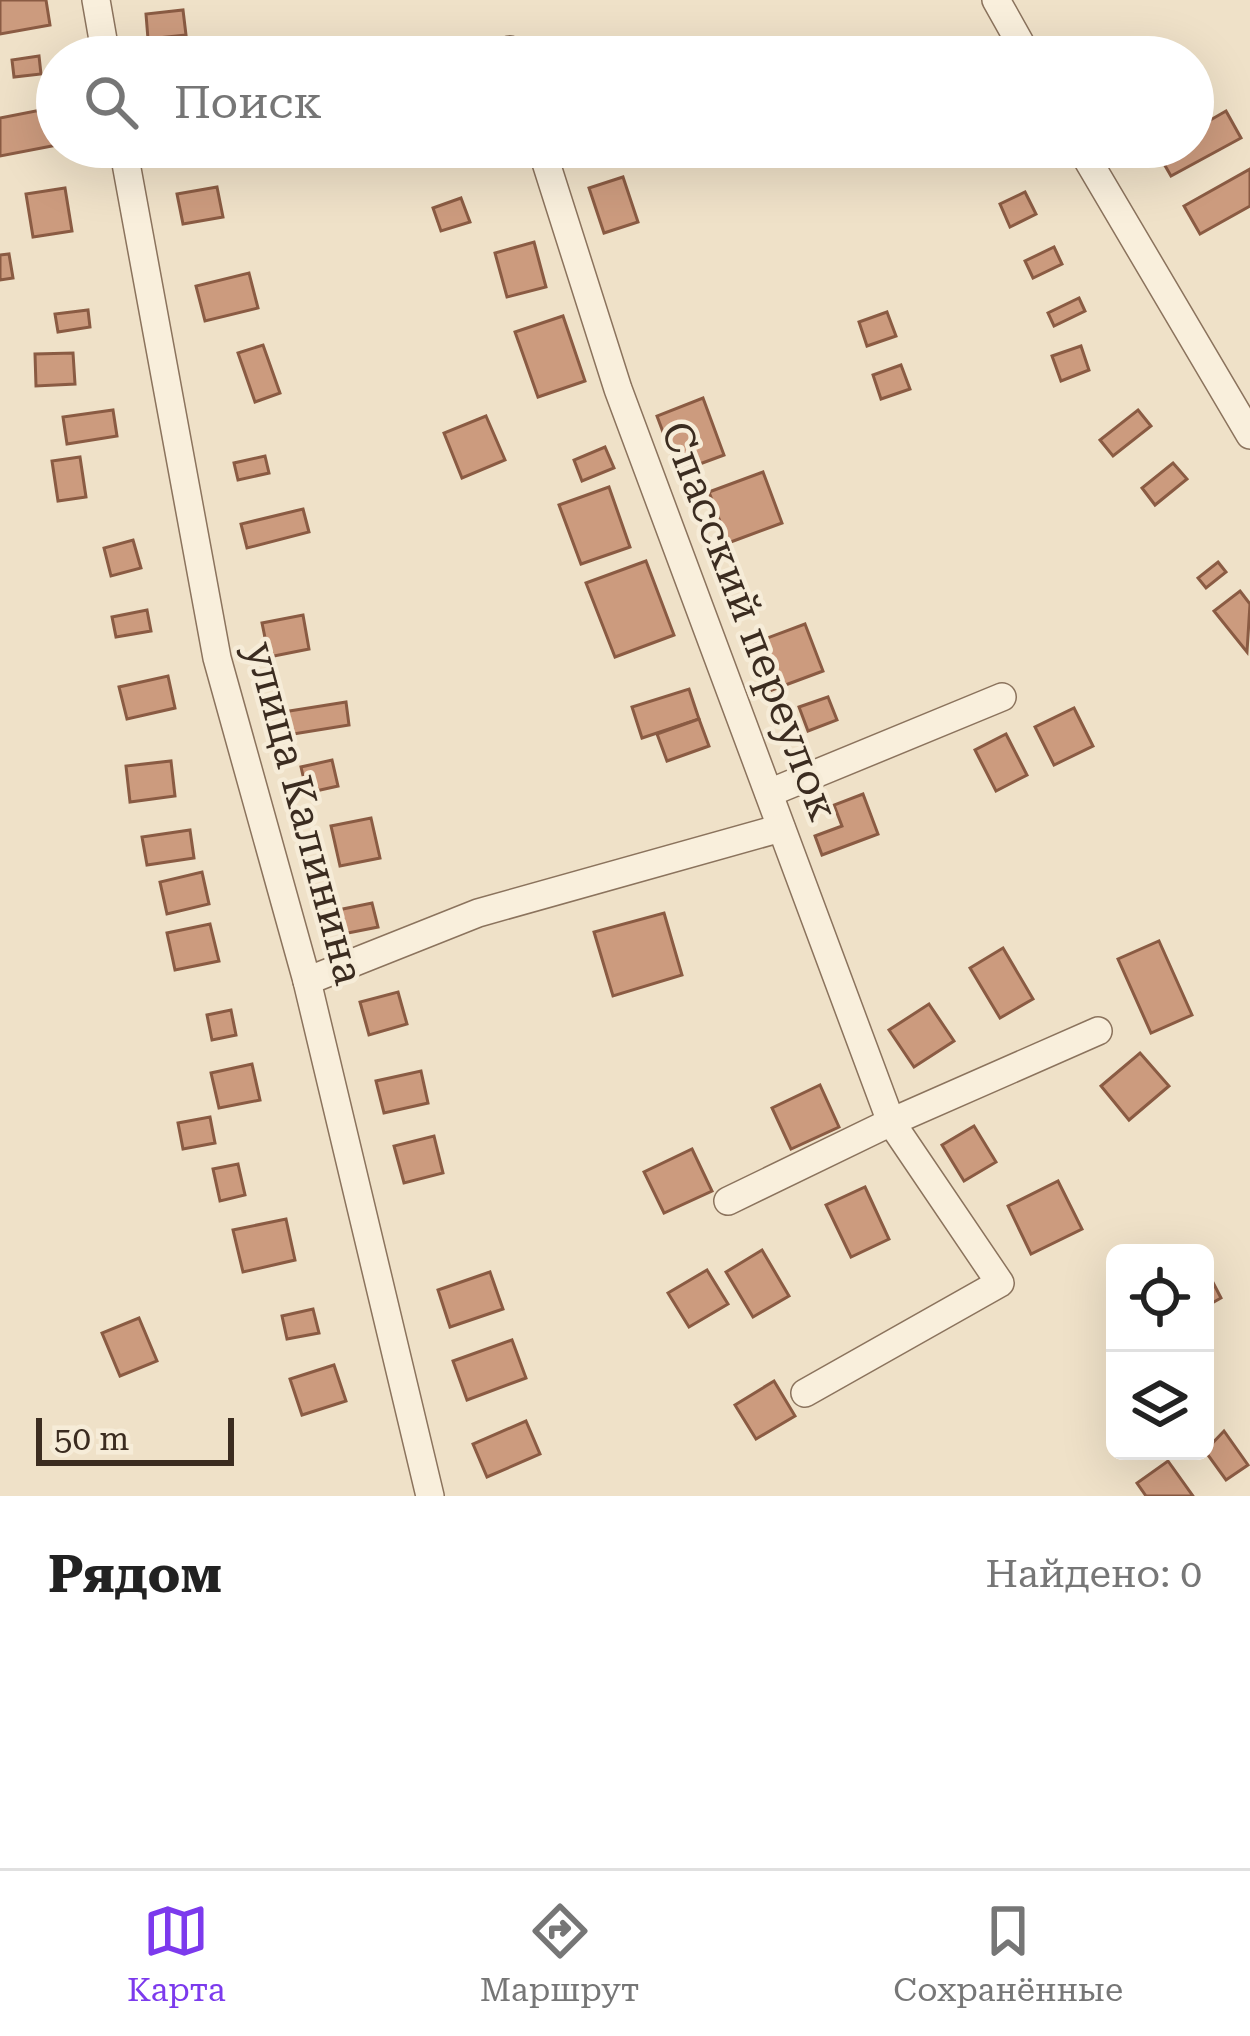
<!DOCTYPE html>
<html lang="ru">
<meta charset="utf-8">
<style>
body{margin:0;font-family:"Roboto Serif",serif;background:#f2f2f2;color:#222}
.controls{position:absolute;right:36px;bottom:36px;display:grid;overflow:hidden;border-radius:18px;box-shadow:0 12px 48px #0002}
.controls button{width:108px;height:108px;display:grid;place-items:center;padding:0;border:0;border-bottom:3px solid #e0e0e0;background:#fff;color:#222;font:60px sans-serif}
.scale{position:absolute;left:36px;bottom:30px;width:198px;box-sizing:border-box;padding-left:12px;border:6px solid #3b2c20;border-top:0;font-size:33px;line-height:42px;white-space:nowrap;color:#3b2c20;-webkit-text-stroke:9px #f6ecd8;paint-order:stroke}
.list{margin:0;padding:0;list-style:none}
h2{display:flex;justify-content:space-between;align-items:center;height:156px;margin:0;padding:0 48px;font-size:51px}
h2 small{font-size:39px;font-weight:400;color:#767676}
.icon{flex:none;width:66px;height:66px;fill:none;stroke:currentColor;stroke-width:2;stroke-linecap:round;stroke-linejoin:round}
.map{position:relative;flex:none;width:1250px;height:1496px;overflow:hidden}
.search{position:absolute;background:#fff;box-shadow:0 12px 48px #0002;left:36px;right:36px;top:36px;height:132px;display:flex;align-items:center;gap:30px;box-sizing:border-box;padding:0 42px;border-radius:66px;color:#767676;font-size:45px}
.sheet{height:372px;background:#fff}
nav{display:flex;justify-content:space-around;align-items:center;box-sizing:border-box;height:168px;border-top:3px solid #e0e0e0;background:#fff;font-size:33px;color:#767676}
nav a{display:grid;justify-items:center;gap:6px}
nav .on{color:#7c3aed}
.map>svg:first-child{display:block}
</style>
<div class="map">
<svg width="1250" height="1496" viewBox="0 0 1250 1496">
<rect width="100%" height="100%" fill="#efe1c8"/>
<g fill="#cc9b7e" stroke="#8a5b43" stroke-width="3">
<path d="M0,0H46L50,25L0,34Z"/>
<path d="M183,10L186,35L148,39L146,14Z"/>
<path d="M620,47L626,57H586L601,48Z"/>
<path d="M440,48L442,57H405Z"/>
<path d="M39,56L41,74L14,77L12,60Z"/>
<path d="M51,108L57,145L0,156V118Z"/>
<path d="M1226,111L1241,138L1171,176L1156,150L1193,147V130Z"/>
<path d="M950,147H984L957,160Z"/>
<path d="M1250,169V206L1200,234L1184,206Z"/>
<path d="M623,177L638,222L604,233L589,188Z"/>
<path d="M217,187L223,217L183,224L177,194Z"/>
<path d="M65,188L72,231L33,237L26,194Z"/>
<path d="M1025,192L1036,214L1010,227L1000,204Z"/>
<path d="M461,198L470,222L441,231L433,208Z"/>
<path d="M534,242L546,287L507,297L495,253Z"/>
<path d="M1054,247L1062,264L1033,278L1025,261Z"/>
<path d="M9,254L13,278L0,280V255Z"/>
<path d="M249,273L258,308L205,321L196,286Z"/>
<path d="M1079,298L1085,311L1054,326L1048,313Z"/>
<path d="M88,310L90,327L58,332L55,314Z"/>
<path d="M887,312L896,336L867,346L859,322Z"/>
<path d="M563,316L585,381L538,397L515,332Z"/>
<path d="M263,345L280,393L255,402L238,353Z"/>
<path d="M1081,346L1089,370L1061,381L1052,356Z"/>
<path d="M73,353L75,384L36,386L35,354Z"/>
<path d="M901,365L910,389L881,399L873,375Z"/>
<path d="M703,398L724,455L678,472L657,416Z"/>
<path d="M113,410L117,436L67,444L63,417Z"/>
<path d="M1138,410L1151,426L1113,456L1100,440Z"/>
<path d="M486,416L505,460L462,478L444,433Z"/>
<path d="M605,447L614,468L582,481L574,460Z"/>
<path d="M265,456L269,473L238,480L234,463Z"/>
<path d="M80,457L86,497L58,501L52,461Z"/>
<path d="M1173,463L1187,479L1155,505L1142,488Z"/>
<path d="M763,472L782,523L728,543L709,492Z"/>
<path d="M609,487L630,547L581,564L559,505Z"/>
<path d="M303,509L309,532L247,548L241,524Z"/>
<path d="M133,540L141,568L111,576L104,548Z"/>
<path d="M646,561L674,635L615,657L586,583Z"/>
<path d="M1218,562L1226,572L1206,588L1198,578Z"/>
<path d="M1240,591L1250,604L1247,652L1214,611Z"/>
<path d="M147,610L151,631L116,637L112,617Z"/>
<path d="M303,615L309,649L269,657L262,623Z"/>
<path d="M805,624L823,671L772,690L754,643Z"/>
<path d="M168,676L175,708L127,719L119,687Z"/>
<path d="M689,689L699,719L642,738L632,707Z"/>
<path d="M828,697L837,720L808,731L799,707Z"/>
<path d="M346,702L349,725L287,735L283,712Z"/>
<path d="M1074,708L1093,746L1054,765L1035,727Z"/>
<path d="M699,719L709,746L667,761L657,734Z"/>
<path d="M1006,734L1027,775L996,791L975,750Z"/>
<path d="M332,760L338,786L307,793L301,767Z"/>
<path d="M171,761L175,796L130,802L126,766Z"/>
<path d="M863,794L878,834L822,855L815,836L842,826L834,805Z"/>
<path d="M371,818L380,858L340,866L331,826Z"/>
<path d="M190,830L194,858L147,865L142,837Z"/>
<path d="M202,872L209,904L167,914L160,882Z"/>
<path d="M372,903L378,927L343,934L338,910Z"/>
<path d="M664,913L682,975L613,996L594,932Z"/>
<path d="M210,924L219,961L175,970L167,933Z"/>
<path d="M1159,941L1192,1015L1151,1033L1118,959Z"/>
<path d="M1003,948L1033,999L1000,1018L970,968Z"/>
<path d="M398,992L407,1024L369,1035L360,1002Z"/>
<path d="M929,1004L954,1041L914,1067L889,1030Z"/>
<path d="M231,1010L236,1035L212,1040L207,1015Z"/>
<path d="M1140,1053L1169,1086L1129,1120L1101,1086Z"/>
<path d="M252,1064L260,1100L219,1108L211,1073Z"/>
<path d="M421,1071L428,1103L384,1113L376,1081Z"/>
<path d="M820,1085L839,1127L791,1149L772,1108Z"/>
<path d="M210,1117L215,1143L183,1149L178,1123Z"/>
<path d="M974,1126L996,1162L964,1181L942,1145Z"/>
<path d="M434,1136L443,1173L404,1183L394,1146Z"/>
<path d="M692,1149L712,1191L664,1213L644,1172Z"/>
<path d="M238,1164L245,1195L220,1201L213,1169Z"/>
<path d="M1058,1181L1082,1229L1031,1254L1008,1206Z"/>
<path d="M865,1187L889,1239L851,1257L826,1205Z"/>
<path d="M286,1219L295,1260L243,1272L233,1230Z"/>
<path d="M762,1250L789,1296L753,1317L726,1272Z"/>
<path d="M1205,1267L1221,1298L1205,1307Z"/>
<path d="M707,1270L728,1304L689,1327L668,1293Z"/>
<path d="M490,1272L503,1309L450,1327L438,1290Z"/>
<path d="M313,1309L319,1333L287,1339L282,1316Z"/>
<path d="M139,1318L157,1361L120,1376L102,1333Z"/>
<path d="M512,1340L526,1378L467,1400L453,1361Z"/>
<path d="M334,1365L346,1401L302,1415L290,1379Z"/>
<path d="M774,1381L795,1416L756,1439L735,1405Z"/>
<path d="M526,1421L540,1454L487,1477L473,1444Z"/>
<path d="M1224,1431L1248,1465L1226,1480L1205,1451Z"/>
<path d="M1168,1461L1193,1496H1146L1137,1483Z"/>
</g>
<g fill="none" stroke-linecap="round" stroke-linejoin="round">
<defs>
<g id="minor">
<path d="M96,0L106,57"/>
<path d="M996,0L1028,57"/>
<path d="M510,50L512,57"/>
<path d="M123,147L217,658L307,981L430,1496"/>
<path d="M541,147L618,389L891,1122L1000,1283L805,1393"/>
<path d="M1080,147L1250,435"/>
<path d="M769,793L1002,697"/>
<path d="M307,981L478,913L781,828"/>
<path d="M728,1201L891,1122L1098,1031"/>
</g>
</defs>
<use href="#minor" stroke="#8b735d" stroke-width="30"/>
<use href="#minor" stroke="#f9efdc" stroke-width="27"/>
</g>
<g text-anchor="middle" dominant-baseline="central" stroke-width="9" stroke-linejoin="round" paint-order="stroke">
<g font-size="42" fill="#3b2c20" stroke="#f6ecd8">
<text transform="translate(750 621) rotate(69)">Спасский переулок</text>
<text transform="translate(305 813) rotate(75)">улица Калинина</text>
</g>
</g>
</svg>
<div class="controls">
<button><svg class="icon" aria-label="locate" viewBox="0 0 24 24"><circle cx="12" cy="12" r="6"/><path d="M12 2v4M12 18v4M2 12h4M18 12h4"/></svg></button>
<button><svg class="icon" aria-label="layers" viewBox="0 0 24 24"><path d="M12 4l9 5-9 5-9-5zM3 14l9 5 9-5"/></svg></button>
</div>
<div class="scale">50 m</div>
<div class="search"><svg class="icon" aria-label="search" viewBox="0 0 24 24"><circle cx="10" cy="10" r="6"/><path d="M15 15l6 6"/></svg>Поиск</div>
</div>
<section class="sheet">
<h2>Рядом<small>Найдено: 0</small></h2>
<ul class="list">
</ul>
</section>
<nav>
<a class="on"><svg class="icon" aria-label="map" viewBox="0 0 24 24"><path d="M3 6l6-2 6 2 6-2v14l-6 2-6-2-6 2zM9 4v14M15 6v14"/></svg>Карта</a>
<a><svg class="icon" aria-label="directions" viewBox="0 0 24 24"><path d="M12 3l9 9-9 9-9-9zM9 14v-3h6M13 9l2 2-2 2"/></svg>Маршрут</a>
<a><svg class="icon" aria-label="saved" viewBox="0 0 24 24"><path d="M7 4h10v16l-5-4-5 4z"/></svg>Сохранённые</a>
</nav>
